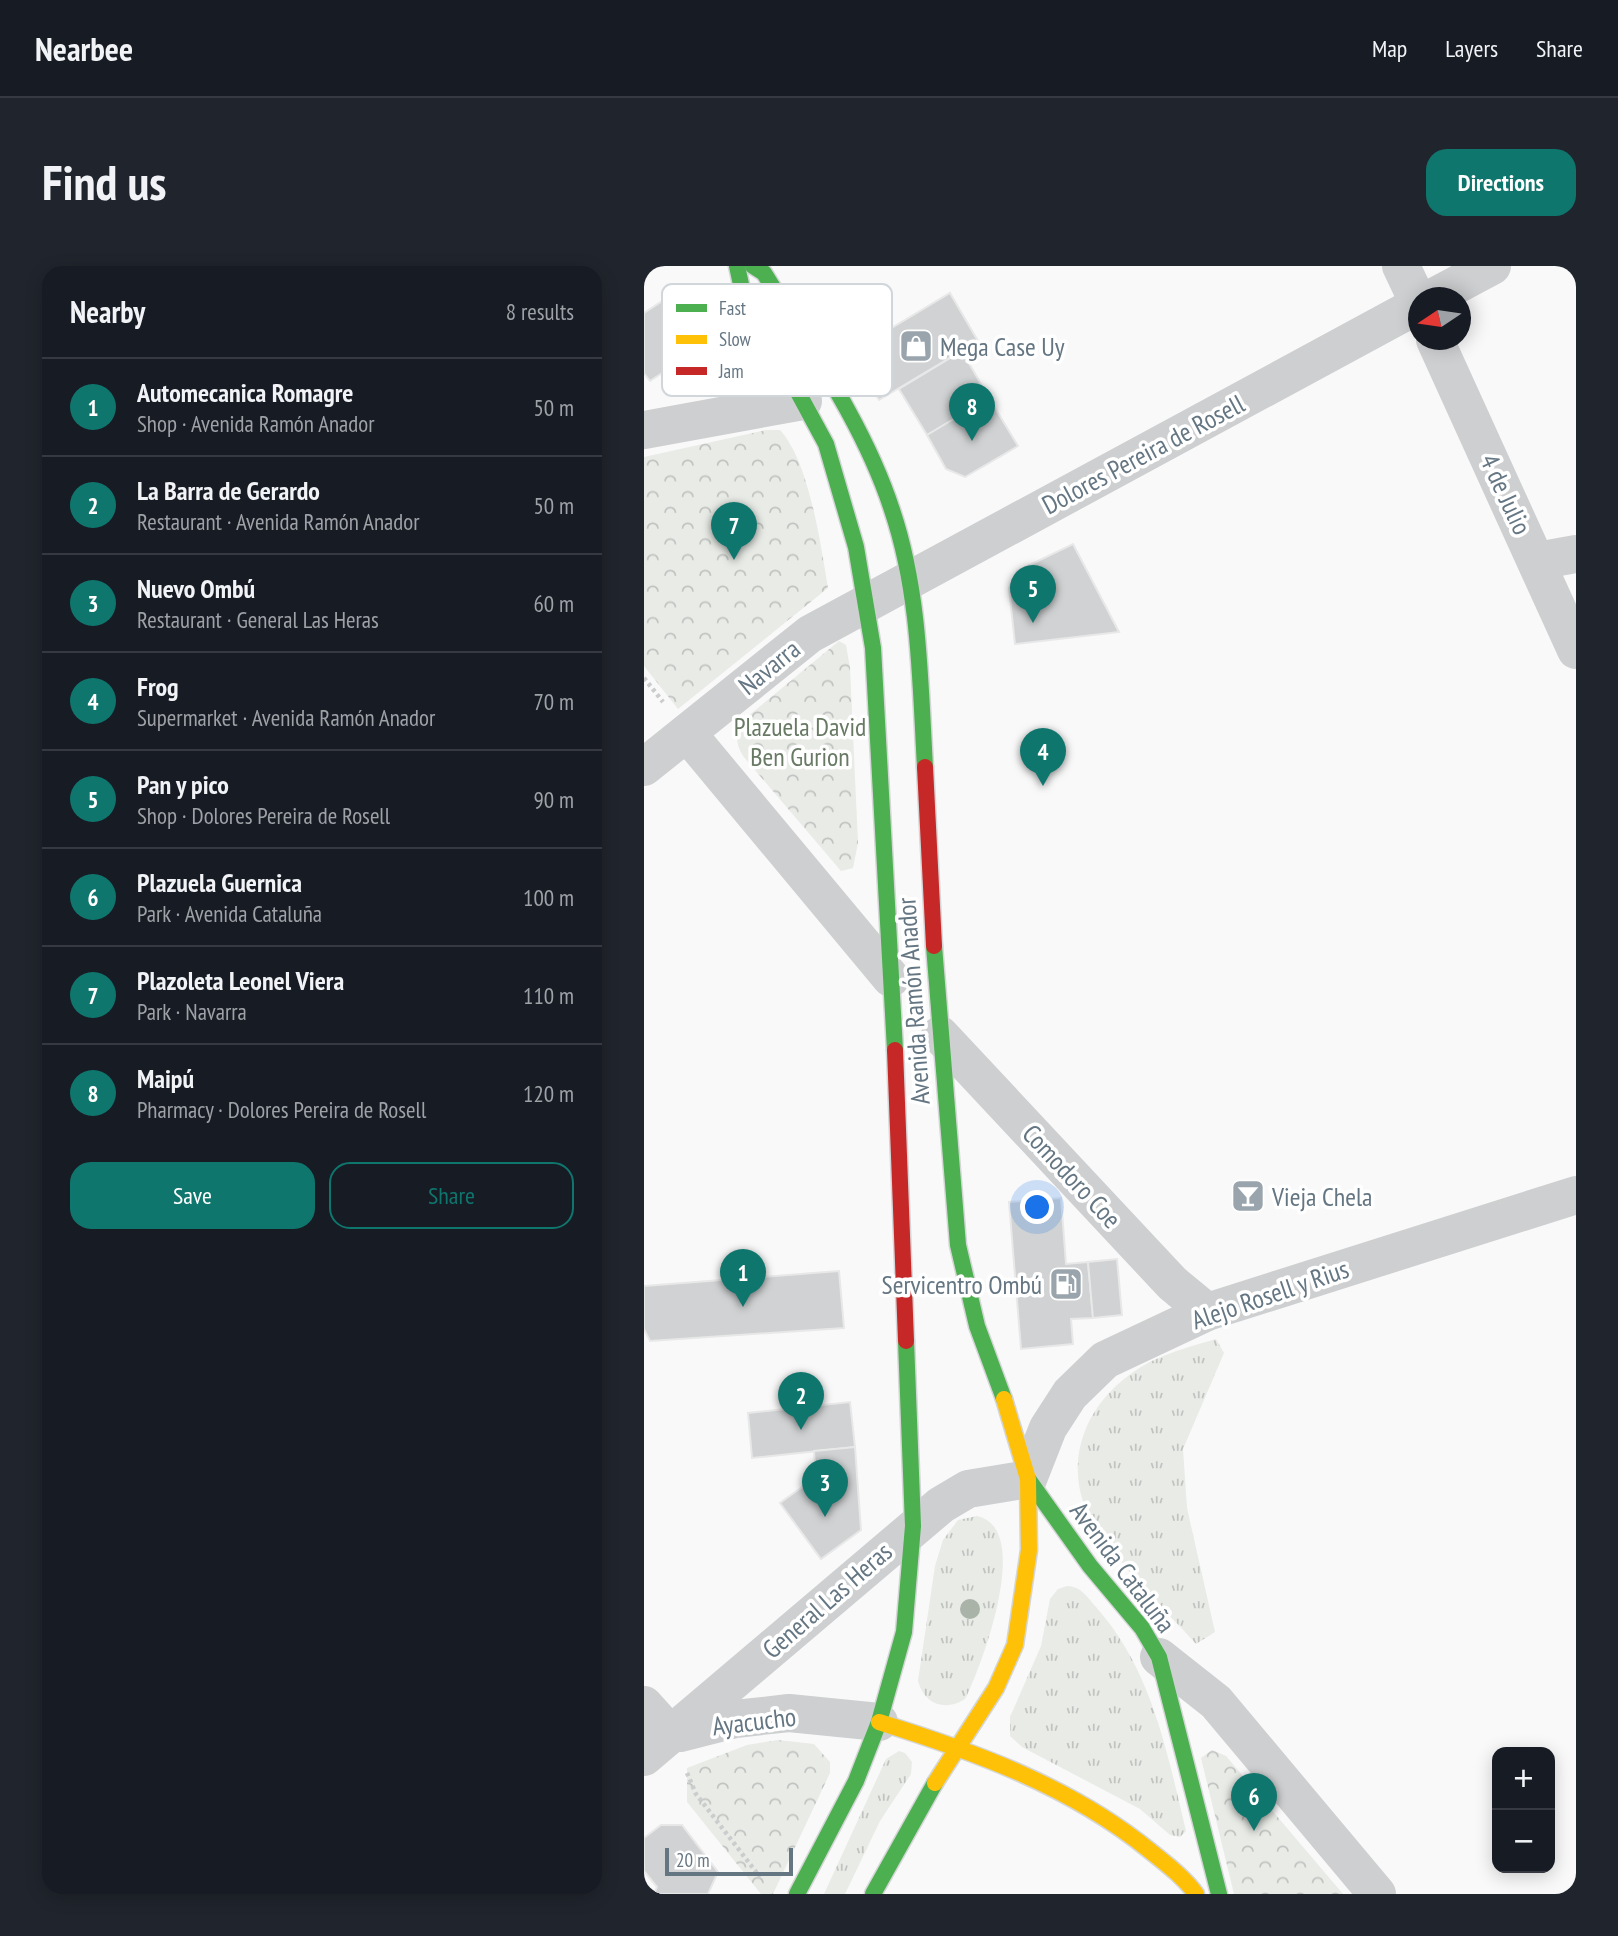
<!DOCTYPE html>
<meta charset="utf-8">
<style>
body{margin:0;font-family:"PT Sans Narrow",sans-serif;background:#20242c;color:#f1f3f6}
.controls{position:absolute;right:21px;bottom:21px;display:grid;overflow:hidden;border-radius:14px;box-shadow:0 4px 18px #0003}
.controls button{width:63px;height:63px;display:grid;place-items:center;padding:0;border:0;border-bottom:2px solid #363941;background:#171b24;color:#f1f3f6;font:35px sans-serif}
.compass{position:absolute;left:764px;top:21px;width:63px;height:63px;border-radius:50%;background:#171b24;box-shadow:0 4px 18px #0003;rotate:257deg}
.scale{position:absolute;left:21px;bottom:18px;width:128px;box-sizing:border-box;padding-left:7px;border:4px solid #657683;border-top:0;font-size:19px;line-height:24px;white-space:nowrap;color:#657683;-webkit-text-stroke:5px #fff;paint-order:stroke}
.you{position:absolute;left:394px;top:942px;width:24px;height:24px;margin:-18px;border:5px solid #fff;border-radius:50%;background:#1a73e8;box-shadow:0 0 0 10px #1a73e833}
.badge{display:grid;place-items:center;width:46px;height:46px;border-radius:50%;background:#0f766e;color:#fff;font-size:23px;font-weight:700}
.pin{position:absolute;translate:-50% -58px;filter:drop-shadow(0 2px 4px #0008)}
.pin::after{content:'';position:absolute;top:37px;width:24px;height:21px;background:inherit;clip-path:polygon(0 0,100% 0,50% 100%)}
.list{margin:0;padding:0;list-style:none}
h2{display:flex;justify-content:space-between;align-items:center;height:91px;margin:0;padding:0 28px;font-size:30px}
h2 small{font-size:23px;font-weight:400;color:#9ea1a6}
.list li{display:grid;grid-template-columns:46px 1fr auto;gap:21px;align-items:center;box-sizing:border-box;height:98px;padding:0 28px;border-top:2px solid #363941}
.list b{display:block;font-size:26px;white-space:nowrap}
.list p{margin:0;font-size:23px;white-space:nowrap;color:#9ea1a6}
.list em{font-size:23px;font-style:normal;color:#9ea1a6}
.actions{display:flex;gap:14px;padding:21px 28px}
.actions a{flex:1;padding:16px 0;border:2px solid #0f766e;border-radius:21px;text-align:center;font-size:24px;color:#0f766e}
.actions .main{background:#0f766e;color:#fff}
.map{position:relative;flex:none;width:932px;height:1628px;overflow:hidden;border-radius:21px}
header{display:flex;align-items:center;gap:42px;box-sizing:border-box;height:98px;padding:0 35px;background:#171b24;border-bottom:2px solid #363941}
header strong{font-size:33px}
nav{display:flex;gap:38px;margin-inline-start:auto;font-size:24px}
.intro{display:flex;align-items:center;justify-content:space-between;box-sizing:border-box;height:168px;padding:0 42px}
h1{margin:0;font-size:49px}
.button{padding:18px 32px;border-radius:21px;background:#0f766e;color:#fff;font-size:24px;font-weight:700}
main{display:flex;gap:42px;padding:0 42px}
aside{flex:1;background:#171b24;border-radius:21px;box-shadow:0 4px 18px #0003}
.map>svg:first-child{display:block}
</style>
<header>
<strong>Nearbee</strong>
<nav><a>Map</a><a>Layers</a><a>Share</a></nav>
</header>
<div class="intro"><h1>Find us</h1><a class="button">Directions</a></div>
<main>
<aside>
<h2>Nearby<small>8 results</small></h2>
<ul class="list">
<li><span class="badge">1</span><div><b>Automecanica Romagre</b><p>Shop · Avenida Ramón Anador</p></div><em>50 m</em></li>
<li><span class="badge">2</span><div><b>La Barra de Gerardo</b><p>Restaurant · Avenida Ramón Anador</p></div><em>50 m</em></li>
<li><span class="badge">3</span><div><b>Nuevo Ombú</b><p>Restaurant · General Las Heras</p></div><em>60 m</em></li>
<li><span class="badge">4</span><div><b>Frog</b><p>Supermarket · Avenida Ramón Anador</p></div><em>70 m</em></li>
<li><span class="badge">5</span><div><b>Pan y pico</b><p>Shop · Dolores Pereira de Rosell</p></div><em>90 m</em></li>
<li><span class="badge">6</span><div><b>Plazuela Guernica</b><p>Park · Avenida Cataluña</p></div><em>100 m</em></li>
<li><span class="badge">7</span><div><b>Plazoleta Leonel Viera</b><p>Park · Navarra</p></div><em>110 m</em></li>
<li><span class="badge">8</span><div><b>Maipú</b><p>Pharmacy · Dolores Pereira de Rosell</p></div><em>120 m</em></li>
</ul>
<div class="actions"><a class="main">Save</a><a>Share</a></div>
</aside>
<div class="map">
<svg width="932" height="1628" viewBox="0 0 932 1628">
<defs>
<pattern id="grass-tufts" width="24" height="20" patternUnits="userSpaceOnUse" patternTransform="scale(1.75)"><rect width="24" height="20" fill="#e8ebe6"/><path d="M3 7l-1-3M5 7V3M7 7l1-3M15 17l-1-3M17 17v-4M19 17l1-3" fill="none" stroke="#c0c3c0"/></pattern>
<pattern id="forest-crowns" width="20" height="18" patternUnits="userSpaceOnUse" patternTransform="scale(1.75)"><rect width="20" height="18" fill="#e8ebe6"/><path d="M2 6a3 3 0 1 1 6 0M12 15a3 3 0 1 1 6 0" fill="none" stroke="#c0c3c0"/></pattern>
</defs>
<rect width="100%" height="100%" fill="#f9f9f9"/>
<g fill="url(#grass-tufts)">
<path d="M572,1073L580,1087L539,1183L543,1242L571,1366L552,1378C522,1344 460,1285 443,1246C421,1195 440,1143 484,1110C509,1090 542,1082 572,1073Z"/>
<path d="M333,1250C390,1262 337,1401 321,1433C301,1446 280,1438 274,1415L291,1300L299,1274L314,1254Z"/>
<path d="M423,1320C437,1320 444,1332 452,1341C508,1404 523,1486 542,1565L536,1571L526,1569L496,1543L378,1481L366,1470V1451L397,1380L406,1333L414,1323Z"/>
<path d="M255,1485L261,1487L268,1496L267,1508L236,1555L201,1628H180L242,1493Z"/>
</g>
<g fill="url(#forest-crowns)">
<path d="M122,164H136C165,195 177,280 184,322L34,443L0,400V191Z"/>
<path d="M195,375L202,379L206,402L214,577L209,602L197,605L99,490C90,475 91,463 103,451Z"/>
<path d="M134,1474L170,1478L186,1496V1507L129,1628H117L43,1536V1502L103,1479Z"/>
<path d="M568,1484L582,1490L699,1628H590L557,1492Z"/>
</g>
<g fill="#d0d2d3" stroke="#e8e8e8" stroke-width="2">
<path d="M306,27L334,75L235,134L206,87Z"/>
<path d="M23,32L56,82L6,115L0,107V47Z"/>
<path d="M318,85L345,132L283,169L255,123Z"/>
<path d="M345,132L374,180L321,211L302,203L283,169Z"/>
<path d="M429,278L475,366L371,378L365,322L373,305Z"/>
<path d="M417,932L422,998L444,996L449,1052L427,1053L429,1078L377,1083L365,936Z"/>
<path d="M473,993L478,1049L449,1052L444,996Z"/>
<path d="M195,1005L200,1062L6,1075L0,1063V1020Z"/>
<path d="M206,1136L211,1181L108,1192L104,1147Z"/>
<path d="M211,1181L217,1264L177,1293L136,1237L172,1211L170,1185Z"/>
<path d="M17,1559H38L74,1606L64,1628H10L13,1621L0,1605V1572Z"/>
</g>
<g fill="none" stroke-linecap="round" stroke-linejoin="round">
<defs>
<g id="fast">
<path d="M93,0L98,23L182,178L212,281L229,382L251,784"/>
<path d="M109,0L120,7C167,84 220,158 248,244C276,327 276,415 281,501"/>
<path d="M290,680L314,979L333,1060L360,1133"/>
<path d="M384,1213L446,1300L498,1362L515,1391L575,1628"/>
<path d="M153,1628L212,1515L235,1456L260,1366L269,1260L262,1075"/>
<path d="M229,1628L291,1517"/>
</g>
<g id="slow">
<path d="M235,1456C331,1486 426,1520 505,1584C521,1597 540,1611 552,1628"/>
<path d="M291,1517L352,1422L371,1379L385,1284L384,1213L360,1133"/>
</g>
<g id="jam">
<path d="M281,501L290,680"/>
<path d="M251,784L262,1075"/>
</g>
</defs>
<use href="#fast" stroke="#d5d6d7" stroke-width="19"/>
<use href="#slow" stroke="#d5d6d7" stroke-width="19"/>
<use href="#jam" stroke="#d5d6d7" stroke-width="19"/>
<g stroke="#cbcccd" stroke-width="4.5" stroke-dasharray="3.5 3.5" stroke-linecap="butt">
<path d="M0,412L19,436"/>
<path d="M43,1507L52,1528L116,1611"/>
</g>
<g stroke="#cecfd0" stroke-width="38">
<path d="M757,0L774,36"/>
<path d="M788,32L848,0"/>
<path d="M791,74L932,384"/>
<path d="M0,164L159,135"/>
<path d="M893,295L932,288"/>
<path d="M43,467L247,712"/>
<path d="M0,501L166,368L774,39"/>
<path d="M296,769L528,1017L563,1046"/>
<path d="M515,1391L572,1436L733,1628"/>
<path d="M0,1439L27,1469"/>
<path d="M36,1467L91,1453L145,1447L235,1456"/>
<path d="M0,1491L297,1239L324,1223L384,1213L404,1162L426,1128L461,1094L563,1046L932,929"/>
</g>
<use href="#fast" stroke="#4caf50" stroke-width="16"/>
<use href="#slow" stroke="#ffc107" stroke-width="16"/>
<use href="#jam" stroke="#c62828" stroke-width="16"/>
</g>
<circle fill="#a9b3a7" cx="326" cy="1343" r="10"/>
<defs>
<symbol id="shop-square" viewBox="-11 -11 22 22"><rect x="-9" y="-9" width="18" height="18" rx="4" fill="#99a4ac" stroke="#fff"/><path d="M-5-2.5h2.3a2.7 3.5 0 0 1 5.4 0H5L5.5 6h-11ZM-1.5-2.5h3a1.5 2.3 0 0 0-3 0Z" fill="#fff"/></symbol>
<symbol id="bar-square" viewBox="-11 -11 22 22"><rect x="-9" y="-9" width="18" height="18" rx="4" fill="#99a4ac" stroke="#fff"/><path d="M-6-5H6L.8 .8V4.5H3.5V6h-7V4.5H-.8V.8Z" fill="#fff"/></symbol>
<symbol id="fuel-square" viewBox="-11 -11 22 22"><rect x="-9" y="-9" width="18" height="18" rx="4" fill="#99a4ac" stroke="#fff"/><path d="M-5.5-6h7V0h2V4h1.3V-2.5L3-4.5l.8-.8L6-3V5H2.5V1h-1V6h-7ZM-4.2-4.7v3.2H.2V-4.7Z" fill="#fff"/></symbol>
</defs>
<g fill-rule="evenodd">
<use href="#shop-square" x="253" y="61" width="38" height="38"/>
<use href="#bar-square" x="585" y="911" width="38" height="38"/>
<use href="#fuel-square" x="403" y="999" width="38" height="38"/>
</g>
<g text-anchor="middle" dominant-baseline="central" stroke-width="7" stroke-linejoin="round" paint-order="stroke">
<g font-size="26" fill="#657683" stroke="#fff" text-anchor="start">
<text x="296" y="80">Mega Case Uy</text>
<text x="628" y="930">Vieja Chela</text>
<text x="398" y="1018" text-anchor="end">Servicentro Ombú</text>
</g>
<g font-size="26" fill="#657683" stroke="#fff">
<text transform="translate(499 188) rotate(-28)">Dolores Pereira de Rosell</text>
<text transform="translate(862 228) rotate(65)">4 de Julio</text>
<text transform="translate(125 401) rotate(-39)">Navarra</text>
<text transform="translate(269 735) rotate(-94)">Avenida Ramón Anador</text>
<text transform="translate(428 910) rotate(47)">Comodoro Coe</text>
<text transform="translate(626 1028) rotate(-19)">Alejo Rosell y Rius</text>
<text transform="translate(479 1301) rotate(53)">Avenida Cataluña</text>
<text transform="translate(183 1334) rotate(-41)">General Las Heras</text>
<text transform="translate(110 1455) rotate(-7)">Ayacucho</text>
</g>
<g font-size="26" fill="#687a64" stroke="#fff">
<text x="156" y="460">Plazuela David<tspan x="156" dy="30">Ben Gurion</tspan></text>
</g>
</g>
<rect x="18" y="18" width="230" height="112" rx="10" fill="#fff" stroke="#d1d6da" stroke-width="2"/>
<rect x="32" y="38" width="31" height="8" fill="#4caf50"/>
<rect x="32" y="69" width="31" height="9" fill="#ffc107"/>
<rect x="32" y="101" width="31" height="8" fill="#c62828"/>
<g font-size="19" fill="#657683">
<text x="75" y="49">Fast</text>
<text x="75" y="80">Slow</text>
<text x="75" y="112">Jam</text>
</g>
</svg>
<div class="controls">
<button>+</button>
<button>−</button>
</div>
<svg class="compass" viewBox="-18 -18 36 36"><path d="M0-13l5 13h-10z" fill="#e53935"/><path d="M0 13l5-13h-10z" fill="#9ea1a6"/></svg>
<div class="scale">20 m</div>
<div class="you"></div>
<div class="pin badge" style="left:99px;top:1041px">1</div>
<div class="pin badge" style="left:157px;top:1164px">2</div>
<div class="pin badge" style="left:181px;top:1251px">3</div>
<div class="pin badge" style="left:399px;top:520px">4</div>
<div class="pin badge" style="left:389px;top:357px">5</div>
<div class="pin badge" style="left:610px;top:1565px">6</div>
<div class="pin badge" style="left:90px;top:294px">7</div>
<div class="pin badge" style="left:328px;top:175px">8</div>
</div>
</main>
